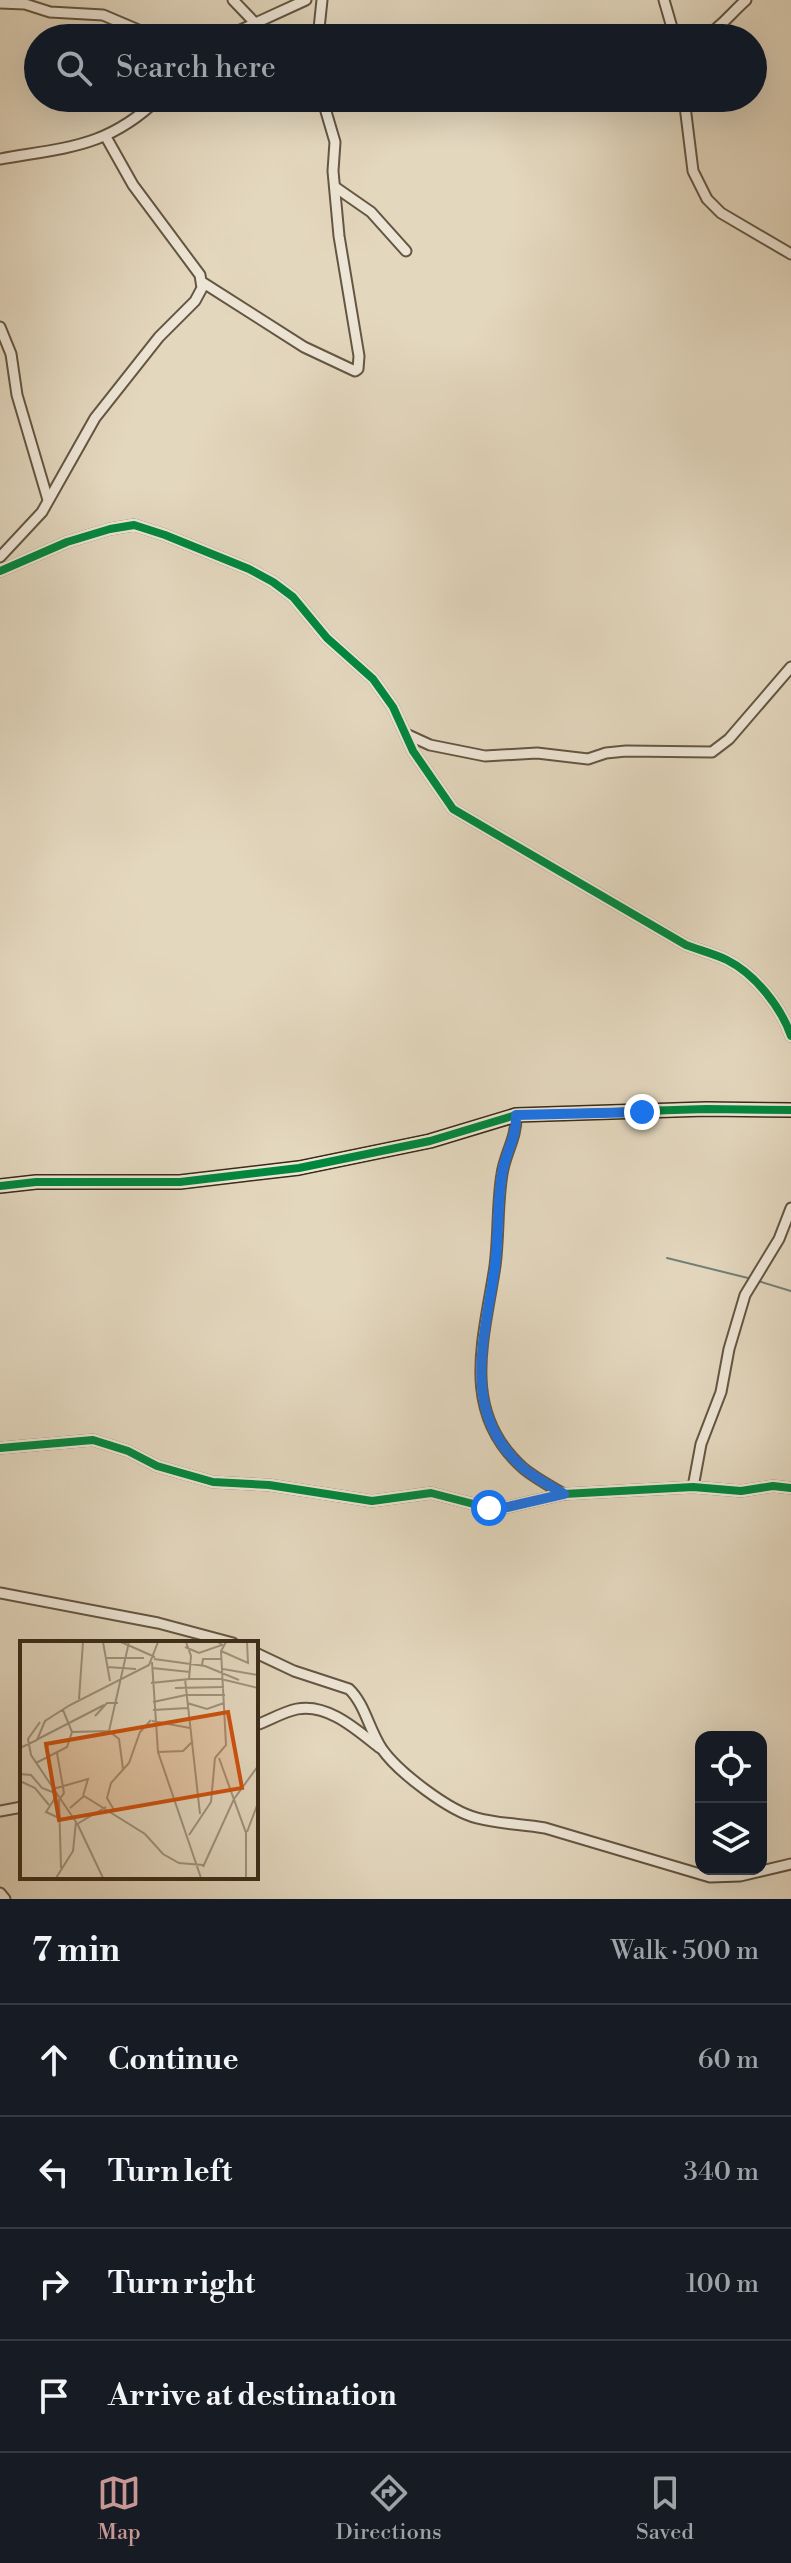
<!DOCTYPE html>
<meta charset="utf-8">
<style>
body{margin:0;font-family:"Libre Bodoni",serif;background:#242831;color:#f1f3f6}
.controls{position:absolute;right:24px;bottom:24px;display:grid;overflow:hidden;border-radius:16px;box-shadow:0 8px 32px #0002}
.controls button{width:72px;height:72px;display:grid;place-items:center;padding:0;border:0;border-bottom:2px solid #363941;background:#171b24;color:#f1f3f6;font:40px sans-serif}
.stop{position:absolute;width:24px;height:24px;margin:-18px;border:6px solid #1a73e8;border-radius:50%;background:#fff}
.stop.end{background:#1a73e8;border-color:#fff;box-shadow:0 2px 8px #0008}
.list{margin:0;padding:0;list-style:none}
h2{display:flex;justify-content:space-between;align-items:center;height:104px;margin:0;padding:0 32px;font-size:34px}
h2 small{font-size:26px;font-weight:400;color:#9ea1a6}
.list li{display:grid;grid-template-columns:52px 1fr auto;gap:24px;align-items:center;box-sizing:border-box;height:112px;padding:0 32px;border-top:2px solid #363941}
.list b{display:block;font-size:30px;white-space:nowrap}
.list em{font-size:26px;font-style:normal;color:#9ea1a6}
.icon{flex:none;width:44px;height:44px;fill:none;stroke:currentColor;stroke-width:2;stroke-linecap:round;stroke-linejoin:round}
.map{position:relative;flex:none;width:791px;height:1899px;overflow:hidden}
.search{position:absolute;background:#171b24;box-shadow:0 8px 32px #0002;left:24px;right:24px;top:24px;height:88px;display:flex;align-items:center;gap:20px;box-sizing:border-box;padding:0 28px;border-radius:44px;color:#9ea1a6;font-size:30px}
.sheet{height:552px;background:#171b24}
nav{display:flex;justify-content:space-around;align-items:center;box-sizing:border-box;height:112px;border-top:2px solid #363941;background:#171b24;font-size:22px;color:#9ea1a6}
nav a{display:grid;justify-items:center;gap:4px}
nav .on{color:#c59692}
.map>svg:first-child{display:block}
</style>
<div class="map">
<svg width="791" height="1899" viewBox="0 0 791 1899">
<rect width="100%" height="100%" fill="#e3d7be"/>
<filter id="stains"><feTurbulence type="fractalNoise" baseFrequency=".0025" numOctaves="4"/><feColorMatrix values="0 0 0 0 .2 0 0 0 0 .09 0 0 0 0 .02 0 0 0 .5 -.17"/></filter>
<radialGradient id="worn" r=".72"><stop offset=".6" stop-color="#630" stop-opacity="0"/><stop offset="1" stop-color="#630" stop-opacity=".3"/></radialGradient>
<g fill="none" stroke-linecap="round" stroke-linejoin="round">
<g stroke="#718078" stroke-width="2">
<path d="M667,1258L752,1279"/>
<path d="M758,1281L791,1291"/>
</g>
<defs>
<g id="street">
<path d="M233,0L256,24"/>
<path d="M664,0L675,38"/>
<path d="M0,3L25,4L50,12L103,15L143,32L158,36H226"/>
<path d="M223,38L306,0"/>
<path d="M318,38L322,0"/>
<path d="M703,38C721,28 731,13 746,0"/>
<path d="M424,98L461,104L493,98"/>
<path d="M554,98L588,103L659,99L684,100"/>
<path d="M684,98L693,171L707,199L721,213L791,254"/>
<path d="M0,159C67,147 107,148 159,98"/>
<path d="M335,187L371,212L406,251"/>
<path d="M202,282L304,347L355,371L358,369L359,356L339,236L333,171L335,142L322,98"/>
<path d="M0,327L11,354L17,395L48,500"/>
<path d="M0,557L42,512L95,418L159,337L195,301L202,288L200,275L133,185L106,137"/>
<path d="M0,571L67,542L110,529L134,525L165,535L249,569L273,582L293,597L327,638L373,679L393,707L413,751L453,809L686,945C699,950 715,954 727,960C755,974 781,1007 791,1036"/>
<path d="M406,734L430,745L485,756L537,753L588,759L606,753L626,751L712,752L729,739L791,667"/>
<path d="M516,1115C517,1138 505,1153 502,1174C497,1204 499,1236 495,1266C484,1339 459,1411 523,1468C535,1478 550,1486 564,1494"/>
<path d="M0,1448L93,1440L128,1451L157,1466L213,1482L269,1485L372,1501L431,1493L489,1508L508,1507L564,1494L693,1487L741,1491L773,1486L791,1488"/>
<path d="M693,1487L701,1444L721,1392L729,1349L745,1295L779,1239L791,1208"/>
<path d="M0,1593L158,1623L233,1643"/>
<path d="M256,1653L294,1671L349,1689C365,1704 369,1730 382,1749C398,1772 449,1811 477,1818C499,1824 522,1824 545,1828L710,1877L740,1876L791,1864"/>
<path d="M256,1725C270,1720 283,1712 297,1709C328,1703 357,1730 380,1748"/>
<path d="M0,1811L22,1807"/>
<path d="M0,1893L5,1899"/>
</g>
<path id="secondary" d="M0,1186L36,1182H180L299,1168L430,1141L516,1115L706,1109L791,1110"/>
</defs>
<use href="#street" stroke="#645642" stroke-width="13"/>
<use href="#secondary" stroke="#3a2b18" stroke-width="16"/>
<use href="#street" stroke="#ede5d5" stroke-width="9"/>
<use href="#secondary" stroke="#ede5d5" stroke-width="12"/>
<defs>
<g id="cycleway">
<path d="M0,571L67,542L110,529L134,525L165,535L249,569L273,582L293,597L327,638L373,679L393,707L413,751L453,809L686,945C699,950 715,954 727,960C755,974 781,1007 791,1036"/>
<path d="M0,1186L36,1182H180L299,1168L430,1141L516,1115L706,1109L791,1110"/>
<path d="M0,1448L93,1440L128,1451L157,1466L213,1482L269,1485L372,1501L431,1493L489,1508L508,1507L564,1494L693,1487L741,1491L773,1486L791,1488"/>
</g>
</defs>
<use href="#cycleway" stroke="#ede5d5" stroke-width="13"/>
<use href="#cycleway" stroke="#00873e" stroke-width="8"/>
</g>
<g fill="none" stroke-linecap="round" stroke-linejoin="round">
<path stroke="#1a73e8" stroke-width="10" d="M489,1508L508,1507L564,1494C550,1486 535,1478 523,1468C459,1411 485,1339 495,1266C499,1236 497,1204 502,1174C505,1153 517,1138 516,1115L642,1112"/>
</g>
<g transform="translate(20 1641)">
<rect width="238" height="238" fill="#e3d7be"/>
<path fill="none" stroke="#9f927c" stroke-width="2" d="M83,1L90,40M101,1L135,16M165,6L179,12L202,4L198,1M201,10L228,22L227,1M86,17H124M134,18L185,25L219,39M132,21L138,111L181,237M182,24L183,18H202M87,26L116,28M132,27L170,31M203,28L238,34M165,38L180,173M169,38H201L238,47M131,42L169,38L171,15L166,1M155,47L204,46M166,54H205M59,58L63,1M133,61L166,54M167,62L187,68L204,62M133,69L168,67M75,75L87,62H98M132,80L170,87M20,81L8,98L11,114L56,181L53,210L36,237M52,91L89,90M18,98L84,64M0,107L17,99L25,80L50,64L129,24L138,1M138,111L163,110L173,100M37,112L44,152L40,158M199,117L226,192V237M16,122L47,106L52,91L43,69M103,128L99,98L89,90L109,1M0,133L11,134L22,147L35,152M0,140L15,147L29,164M33,148L68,138L63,155M37,154L26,171L39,177M39,158L41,227M50,167L64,155L125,193L143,213L159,222L183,224M94,169L87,157L91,142L109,122L120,91L131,79M57,182L83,237M57,183L86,166M227,191L238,162M169,194L191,161L195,117L206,104L201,10L206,1M183,226L214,158L238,125"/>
<path fill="#ce520e" fill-opacity="0.15" stroke="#ce520e" stroke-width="4" d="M208,71L222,147L39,179L26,103Z"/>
<rect width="238" height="238" fill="none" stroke="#3a2b18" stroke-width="4"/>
</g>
<rect width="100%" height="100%" filter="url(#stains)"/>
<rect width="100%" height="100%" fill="url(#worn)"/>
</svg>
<div class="controls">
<button><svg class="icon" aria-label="locate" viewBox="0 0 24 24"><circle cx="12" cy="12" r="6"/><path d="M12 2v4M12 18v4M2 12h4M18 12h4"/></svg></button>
<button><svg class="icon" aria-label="layers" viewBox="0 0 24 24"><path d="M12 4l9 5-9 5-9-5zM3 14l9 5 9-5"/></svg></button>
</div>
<div class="stop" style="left:489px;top:1508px"></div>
<div class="stop end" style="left:642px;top:1112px"></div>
<div class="search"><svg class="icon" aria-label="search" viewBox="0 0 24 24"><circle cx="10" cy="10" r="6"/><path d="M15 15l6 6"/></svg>Search here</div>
</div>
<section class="sheet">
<h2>7 min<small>Walk · 500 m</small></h2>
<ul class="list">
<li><svg class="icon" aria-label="ahead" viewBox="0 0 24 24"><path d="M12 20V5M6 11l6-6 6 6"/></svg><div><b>Continue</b></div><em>60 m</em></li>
<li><svg class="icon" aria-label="left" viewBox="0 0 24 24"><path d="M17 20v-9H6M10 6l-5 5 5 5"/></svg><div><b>Turn left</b></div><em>340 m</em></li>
<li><svg class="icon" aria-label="right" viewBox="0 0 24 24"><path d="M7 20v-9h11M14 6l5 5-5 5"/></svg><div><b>Turn right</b></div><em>100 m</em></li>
<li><svg class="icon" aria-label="arrive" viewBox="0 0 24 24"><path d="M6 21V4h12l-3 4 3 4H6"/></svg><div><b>Arrive at destination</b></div></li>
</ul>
</section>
<nav>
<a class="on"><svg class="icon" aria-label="map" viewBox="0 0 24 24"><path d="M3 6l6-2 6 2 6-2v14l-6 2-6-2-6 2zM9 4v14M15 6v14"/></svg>Map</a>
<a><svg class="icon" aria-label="directions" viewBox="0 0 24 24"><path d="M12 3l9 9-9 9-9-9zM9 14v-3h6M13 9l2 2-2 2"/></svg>Directions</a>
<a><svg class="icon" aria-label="saved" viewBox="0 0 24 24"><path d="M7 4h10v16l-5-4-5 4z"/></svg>Saved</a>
</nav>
